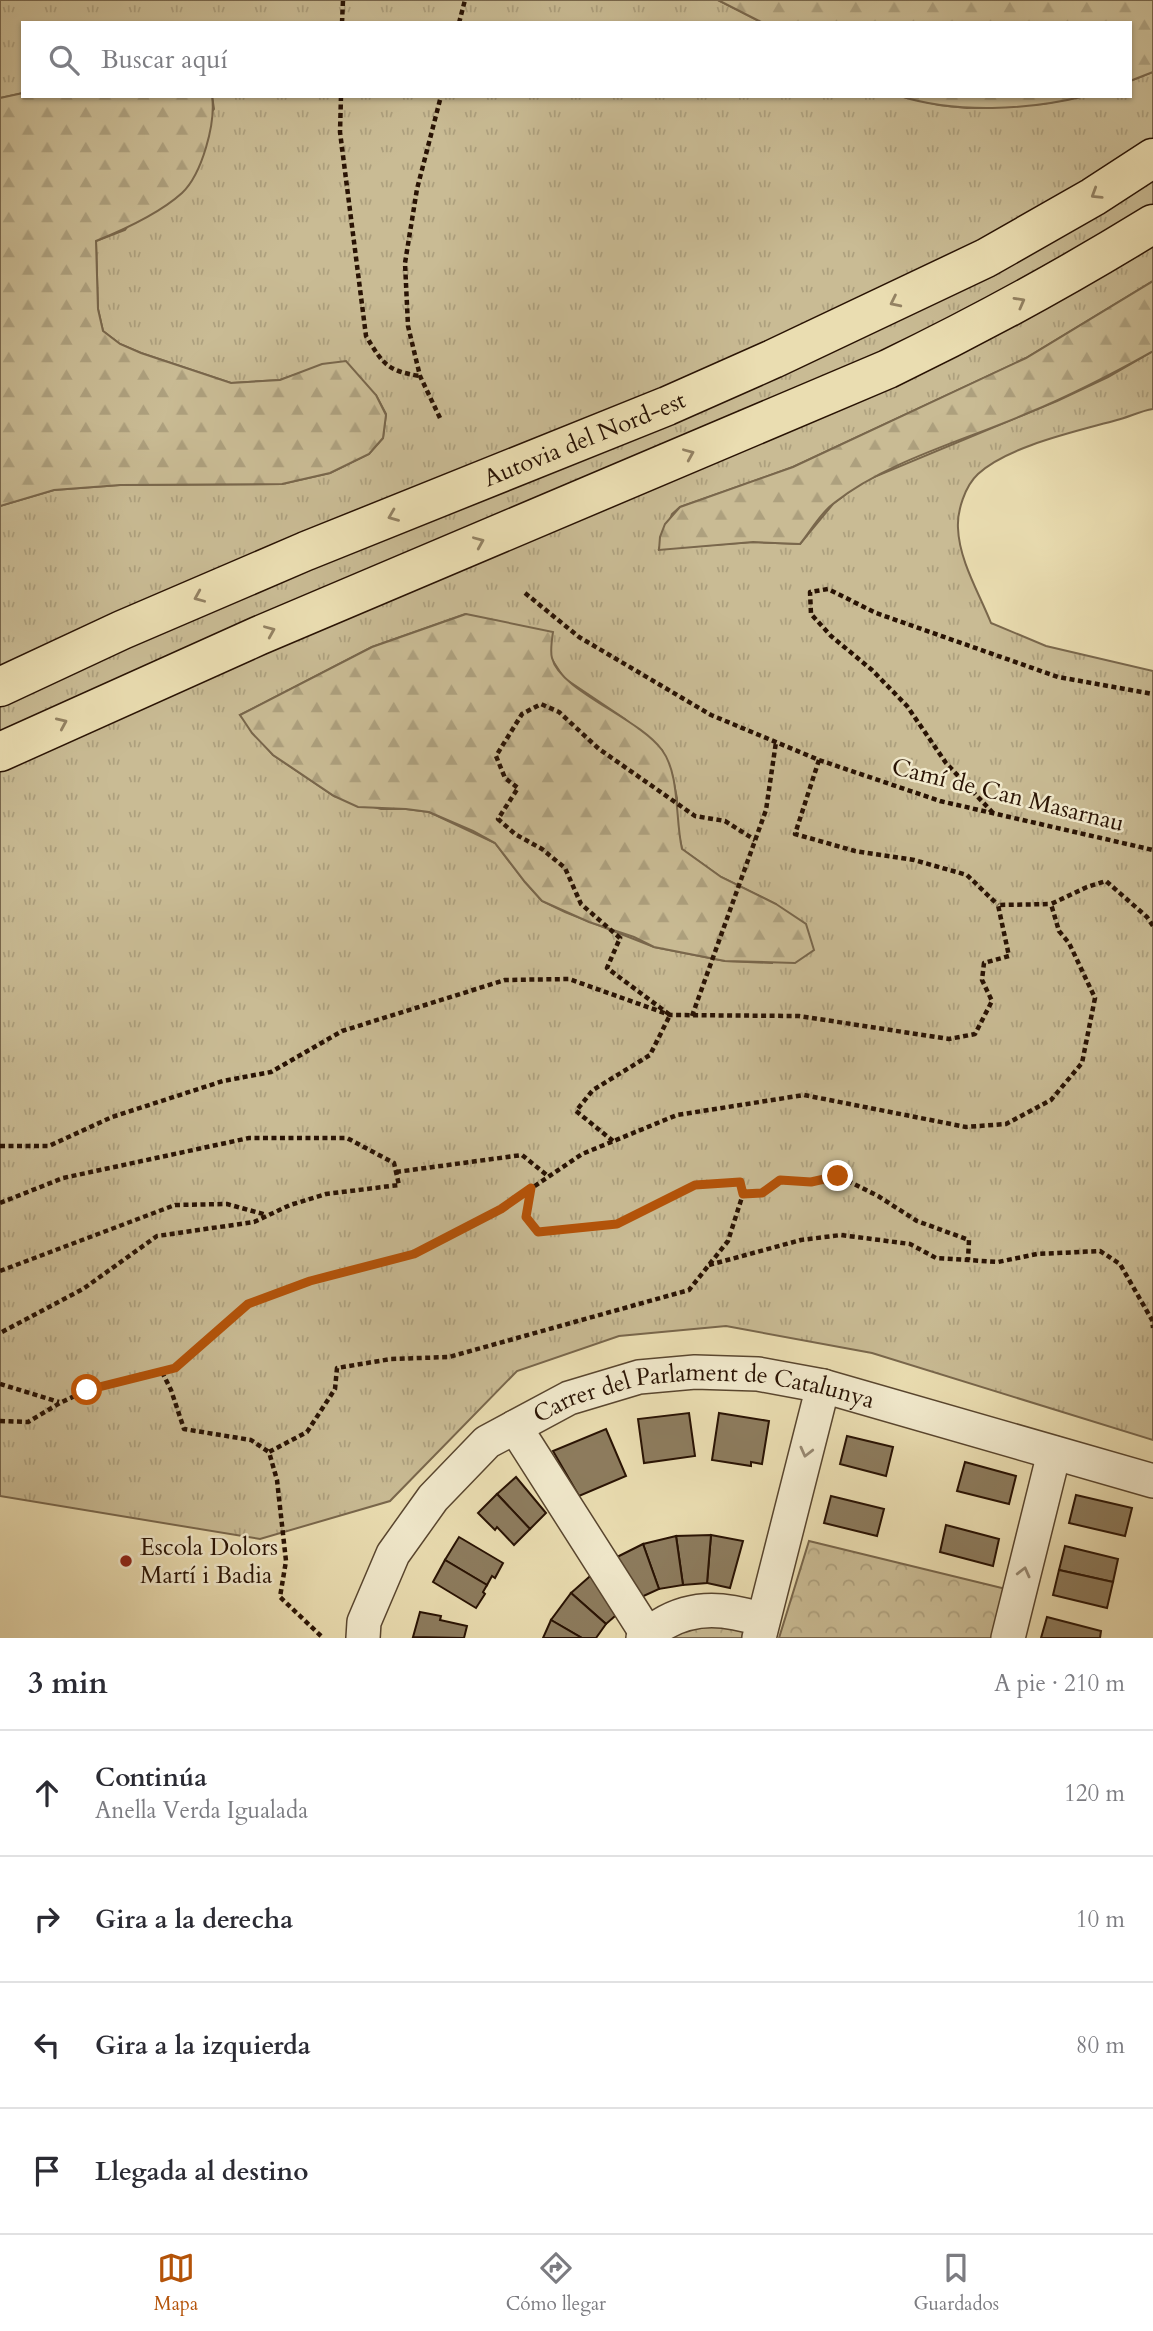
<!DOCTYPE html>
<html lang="es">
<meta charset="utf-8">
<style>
body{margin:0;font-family:Cardo,serif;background:#f2f2f3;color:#2b2b33}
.stop{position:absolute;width:21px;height:21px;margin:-16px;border:5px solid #b45309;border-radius:50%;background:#fff}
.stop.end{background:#b45309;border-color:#fff;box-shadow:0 2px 7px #0008}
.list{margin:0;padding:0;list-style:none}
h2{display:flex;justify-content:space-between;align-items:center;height:91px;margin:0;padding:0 28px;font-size:30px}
h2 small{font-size:23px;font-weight:400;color:#7c7c81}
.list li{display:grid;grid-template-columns:46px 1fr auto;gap:21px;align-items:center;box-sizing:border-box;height:126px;padding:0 28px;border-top:2px solid #e1e1e2}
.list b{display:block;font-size:26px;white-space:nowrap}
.list p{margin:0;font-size:23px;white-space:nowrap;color:#7c7c81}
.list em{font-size:23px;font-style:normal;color:#7c7c81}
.icon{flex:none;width:38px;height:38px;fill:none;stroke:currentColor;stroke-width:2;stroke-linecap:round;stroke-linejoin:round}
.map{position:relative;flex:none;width:1153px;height:1638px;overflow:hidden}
.search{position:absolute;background:#fff;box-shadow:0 2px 5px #0004;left:21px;right:21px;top:21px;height:77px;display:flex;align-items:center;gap:18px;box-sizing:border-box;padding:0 24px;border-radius:0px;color:#7c7c81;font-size:26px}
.sheet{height:595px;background:#fff}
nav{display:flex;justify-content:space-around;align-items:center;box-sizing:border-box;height:98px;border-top:2px solid #e1e1e2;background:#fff;font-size:19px;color:#7c7c81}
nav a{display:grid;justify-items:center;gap:4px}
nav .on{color:#b45309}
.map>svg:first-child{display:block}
</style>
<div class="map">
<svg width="1153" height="1638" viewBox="0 0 1153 1638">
<defs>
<pattern id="grass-tufts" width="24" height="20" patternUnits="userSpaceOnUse" patternTransform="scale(1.75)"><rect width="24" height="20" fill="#c9bb94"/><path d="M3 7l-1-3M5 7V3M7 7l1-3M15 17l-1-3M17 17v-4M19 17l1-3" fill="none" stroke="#ada07e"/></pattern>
<pattern id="forest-firs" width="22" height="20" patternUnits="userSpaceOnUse" patternTransform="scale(1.75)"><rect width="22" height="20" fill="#c9bb94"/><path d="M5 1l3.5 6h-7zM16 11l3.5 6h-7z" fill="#ada07e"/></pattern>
<pattern id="park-crowns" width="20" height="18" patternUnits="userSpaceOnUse" patternTransform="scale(1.75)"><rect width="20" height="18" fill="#c9bb94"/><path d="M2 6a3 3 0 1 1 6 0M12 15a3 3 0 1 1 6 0" fill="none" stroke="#ada07e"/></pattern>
</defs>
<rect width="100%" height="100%" fill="#eaddb1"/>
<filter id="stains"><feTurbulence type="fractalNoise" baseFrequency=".00286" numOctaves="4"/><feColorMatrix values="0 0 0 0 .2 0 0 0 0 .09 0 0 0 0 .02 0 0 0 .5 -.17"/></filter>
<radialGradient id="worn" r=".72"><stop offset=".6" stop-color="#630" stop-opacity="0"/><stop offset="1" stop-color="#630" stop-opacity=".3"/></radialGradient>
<g fill="url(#grass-tufts)" stroke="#79674c" stroke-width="2" fill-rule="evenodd">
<path d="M0,0H718L763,23H23V93L0,98Z"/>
<path d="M1153,72V281L1026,358L793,467L680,507L672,514L659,549L753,542L800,544L833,504L862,482L1057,401L1108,377L1153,351V409C1140,411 1129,417 1117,420C1078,431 1008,446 978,474C965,486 957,511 958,528C959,560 979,593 991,623L1046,646L1153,671V1440L872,1353L726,1326L619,1336L517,1371L390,1501L260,1539L0,1496V506L54,490L120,485L282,484L330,473L369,454L383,438L386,414L376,395L300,373L280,380L231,383L141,353L120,344L103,331L98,309L96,241L125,230L214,109L212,96H900L939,105L967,108L1043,104L1085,96H1130V81ZM465,614L551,658L564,678L625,719L662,750L672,774L677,798V825L682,849L721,877L776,904L772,963L725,961L654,947L565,912L542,901L525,882L495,843L429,812L406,809H381L334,796L273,755L240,715L372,647Z"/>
</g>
<g fill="url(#forest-firs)" stroke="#79674c" stroke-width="2">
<path d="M718,0H1153V72L1130,81V23H763Z"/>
<path d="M23,93V96H212C216,123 202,174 182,193C160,213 123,230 96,241L98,309L103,331L120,344L141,353L231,383L280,380L322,364L346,361L376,395L386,415L383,438L369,454L330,473L282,484L120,485L54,490L0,506V98Z"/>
<path d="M900,96H1085C1029,110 956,114 900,96Z"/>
<path d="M1153,281V351C1112,374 1071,395 1028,413C966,440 887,461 834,503C820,513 811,531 800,544L753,542L659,550L660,537L665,524L680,507L793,467L1026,358Z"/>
<path d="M466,614L553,632C552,639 550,651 552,658C560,691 639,718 662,750C680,774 675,819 682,849L721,877L776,904L806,924L814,950L795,963L725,961L654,947L634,937L589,922L542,901L525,882L495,843L473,831L429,812L406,809L358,807L334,796L273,755L252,733L240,715L372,647Z"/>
</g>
<g fill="url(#park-crowns)" stroke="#79674c" stroke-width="2">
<path d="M809,1541L1006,1589L993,1638H779Z"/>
<path d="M747,1615L742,1638H644Z"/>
</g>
<g fill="#8d7c5e" stroke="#291304" stroke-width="2">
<path d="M689,1413L695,1456L644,1463L638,1419Z"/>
<path d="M719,1413L769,1421L762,1464L751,1462V1466L712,1460Z"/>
<path d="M606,1429L626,1476L579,1496L553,1451Z"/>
<path d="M847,1436L893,1447L886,1476L840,1464Z"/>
<path d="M965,1462L1016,1476L1009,1504L957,1491Z"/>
<path d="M516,1477L546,1513L530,1529L497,1494Z"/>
<path d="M497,1494L530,1529L514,1545L497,1527L495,1530L478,1513Z"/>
<path d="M1076,1495L1132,1508L1125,1536L1069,1523Z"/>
<path d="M831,1496L884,1509L877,1536L824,1523Z"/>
<path d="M946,1525L999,1539L993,1566L940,1552Z"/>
<path d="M711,1535L743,1541L730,1588L707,1583Z"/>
<path d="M711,1535L707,1583L683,1585L676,1536Z"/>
<path d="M676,1536L683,1585L659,1589L643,1544Z"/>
<path d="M459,1537L503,1563L495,1578L492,1576L487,1585L445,1560Z"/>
<path d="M643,1544L659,1589L637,1599L611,1560Z"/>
<path d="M1065,1546L1118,1559L1113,1582L1059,1570Z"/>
<path d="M445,1560L487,1585L483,1592L485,1594L476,1608L433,1582Z"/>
<path d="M597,1570L623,1609L606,1624L571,1593Z"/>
<path d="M1059,1570L1113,1582L1107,1608L1053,1595Z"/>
<path d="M571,1593L606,1624L596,1638H582L551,1620Z"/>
<path d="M420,1612L441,1616L440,1620L467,1626L464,1638L413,1637Z"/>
<path d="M1047,1617L1101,1631L1100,1638H1041Z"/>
<path d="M551,1620L582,1638H543Z"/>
</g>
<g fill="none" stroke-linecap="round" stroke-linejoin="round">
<defs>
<g id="street">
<path d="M515,1427L647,1634"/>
<path id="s1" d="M363,1638L364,1622L393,1554L433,1498L487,1442L569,1398L639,1377L695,1372L758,1374L823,1386L1153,1481"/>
<path d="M643,1638C649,1632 655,1629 661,1625C695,1604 728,1609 763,1620"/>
<path d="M759,1638L823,1386"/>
<path d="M1008,1638L1054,1453"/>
</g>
<g id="highway">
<path id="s2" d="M0,687L122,630L306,551L667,406L773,359L986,258L1093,197L1153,158"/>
<path d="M0,752L258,636L888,369C979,325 1067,277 1153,224"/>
</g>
</defs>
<use href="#street" stroke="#59462f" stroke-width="36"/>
<use href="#highway" stroke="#291304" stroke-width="41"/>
<g stroke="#291304" stroke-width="4.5" stroke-dasharray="5 3.5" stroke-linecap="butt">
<path d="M342,23L343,0"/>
<path d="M459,23L465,0"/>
<path d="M341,96L340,132L366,336C383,364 387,371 420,376"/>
<path d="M440,418L420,376L408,326L405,263L417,189L441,96"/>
<path d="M525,593L579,637L711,715L819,760L940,801L1153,850"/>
<path d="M819,760L795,834L855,851L914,860L967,875L998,905"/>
<path d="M993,813L946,763L907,706L872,670L831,636L811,614L810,592L828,589L876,613L1058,677L1153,694"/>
<path d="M692,1016L766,810L776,742"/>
<path d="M613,1141L576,1111L593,1090L650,1055L670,1015L607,968L620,938L581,904L565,868L542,849L515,834L498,819L518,788L505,778L496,756L522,714L541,704L559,712L599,749L695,816L725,821L755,840"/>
<path d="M0,1146H49L112,1117L223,1081L271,1072L342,1031L505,980L569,979L670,1015L799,1016L949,1039L975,1034L992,1001L982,980L984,963L1009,956L998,905L1051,904"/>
<path d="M396,1172L522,1155L548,1176"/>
<path d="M743,1194L762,1193L780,1180L811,1182L838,1176L878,1196L917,1221L969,1240L968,1260"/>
<path d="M0,1203L63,1178L249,1138H347L394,1163L399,1185L326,1194L290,1205L254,1222L157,1236L83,1289L0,1333"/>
<path d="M709,1265L801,1240L841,1235L910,1244L936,1258L968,1260L998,1262L1037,1254L1100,1251L1120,1264L1152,1320L1153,1328"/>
<path d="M0,1271L175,1205L227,1204L267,1215"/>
<path d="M162,1372L171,1390L184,1429L251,1440L269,1452"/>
<path d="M0,1384L59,1402"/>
<path d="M0,1421L28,1422L60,1403L87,1390L175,1368L248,1304L310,1281L414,1254L501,1209L582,1154L677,1115L804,1095L966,1127L1006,1124L1051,1100L1082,1063L1095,998L1069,943L1059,931L1051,904L1087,887L1106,881L1147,917L1153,926"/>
<path d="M321,1636L280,1597L286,1561L277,1480L269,1452L307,1432L335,1389L337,1368L391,1359L449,1357L689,1290L728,1241L743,1194L740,1182L695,1185L617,1224L538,1232L526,1217L531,1189"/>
</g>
<use href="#street" stroke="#f1e9cc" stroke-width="33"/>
<use href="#highway" stroke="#eaddb1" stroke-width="38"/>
</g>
<defs><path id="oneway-chevron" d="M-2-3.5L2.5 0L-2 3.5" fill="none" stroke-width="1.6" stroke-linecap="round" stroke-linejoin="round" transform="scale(1.75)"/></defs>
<g stroke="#938263">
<use href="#oneway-chevron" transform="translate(1096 194) rotate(148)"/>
<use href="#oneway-chevron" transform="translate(895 302) rotate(154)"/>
<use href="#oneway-chevron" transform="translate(1020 302) rotate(-29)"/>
<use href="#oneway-chevron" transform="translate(689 454) rotate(-23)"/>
<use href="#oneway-chevron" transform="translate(393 516) rotate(158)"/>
<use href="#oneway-chevron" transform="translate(479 542) rotate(-23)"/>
<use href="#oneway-chevron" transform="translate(199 597) rotate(157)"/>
<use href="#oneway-chevron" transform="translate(270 631) rotate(-23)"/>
<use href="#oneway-chevron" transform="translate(62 723) rotate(-24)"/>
</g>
<g stroke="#978972">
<use href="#oneway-chevron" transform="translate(806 1452) rotate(104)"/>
<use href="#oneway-chevron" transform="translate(1024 1572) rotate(-76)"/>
</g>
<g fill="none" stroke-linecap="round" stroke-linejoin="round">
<path stroke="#b45309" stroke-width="9" d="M87,1390L175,1368L248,1304L310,1281L414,1254L501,1209L531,1188L526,1217L538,1232L617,1224L695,1185L740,1182L743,1194L762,1193L780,1180L811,1182L838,1176"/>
</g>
<circle fill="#8f2418" stroke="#f1e9cc" stroke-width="2.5" cx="126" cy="1561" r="7"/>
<g text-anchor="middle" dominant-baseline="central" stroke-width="5" stroke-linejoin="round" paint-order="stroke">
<g font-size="24" fill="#291304" stroke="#f1e9cc">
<text stroke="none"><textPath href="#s2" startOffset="635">Autovia del Nord-est</textPath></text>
<text transform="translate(1008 795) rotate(14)">Camí de Can Masarnau</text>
<text stroke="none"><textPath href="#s1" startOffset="466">Carrer del Parlament de Catalunya</textPath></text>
</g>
<g font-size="24" fill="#291304" stroke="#f1e9cc" text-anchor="start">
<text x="140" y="1547">Escola Dolors<tspan x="140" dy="28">Martí i Badia</tspan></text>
</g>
</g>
<rect width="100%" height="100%" filter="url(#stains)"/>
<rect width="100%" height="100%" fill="url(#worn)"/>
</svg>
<div class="stop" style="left:87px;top:1390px"></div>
<div class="stop end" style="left:838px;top:1176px"></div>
<div class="search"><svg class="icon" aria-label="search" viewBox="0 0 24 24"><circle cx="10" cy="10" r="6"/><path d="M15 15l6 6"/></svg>Buscar aquí</div>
</div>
<section class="sheet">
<h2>3 min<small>A pie · 210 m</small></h2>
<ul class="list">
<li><svg class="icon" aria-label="ahead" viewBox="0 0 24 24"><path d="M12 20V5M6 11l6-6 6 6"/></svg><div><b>Continúa</b><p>Anella Verda Igualada</p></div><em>120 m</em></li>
<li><svg class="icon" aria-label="right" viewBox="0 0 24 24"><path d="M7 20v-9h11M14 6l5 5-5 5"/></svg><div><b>Gira a la derecha</b></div><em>10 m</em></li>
<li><svg class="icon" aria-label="left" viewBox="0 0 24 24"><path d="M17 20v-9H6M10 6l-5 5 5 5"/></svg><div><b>Gira a la izquierda</b></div><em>80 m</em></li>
<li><svg class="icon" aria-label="arrive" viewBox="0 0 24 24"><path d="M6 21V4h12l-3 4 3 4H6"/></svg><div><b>Llegada al destino</b></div></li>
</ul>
</section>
<nav>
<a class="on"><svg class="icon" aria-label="map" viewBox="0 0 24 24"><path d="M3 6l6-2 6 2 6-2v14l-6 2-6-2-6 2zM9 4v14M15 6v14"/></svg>Mapa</a>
<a><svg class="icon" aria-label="directions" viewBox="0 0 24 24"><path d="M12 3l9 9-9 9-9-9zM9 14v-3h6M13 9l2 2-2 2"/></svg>Cómo llegar</a>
<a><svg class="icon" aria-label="saved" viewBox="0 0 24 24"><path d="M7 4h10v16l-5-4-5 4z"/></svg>Guardados</a>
</nav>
